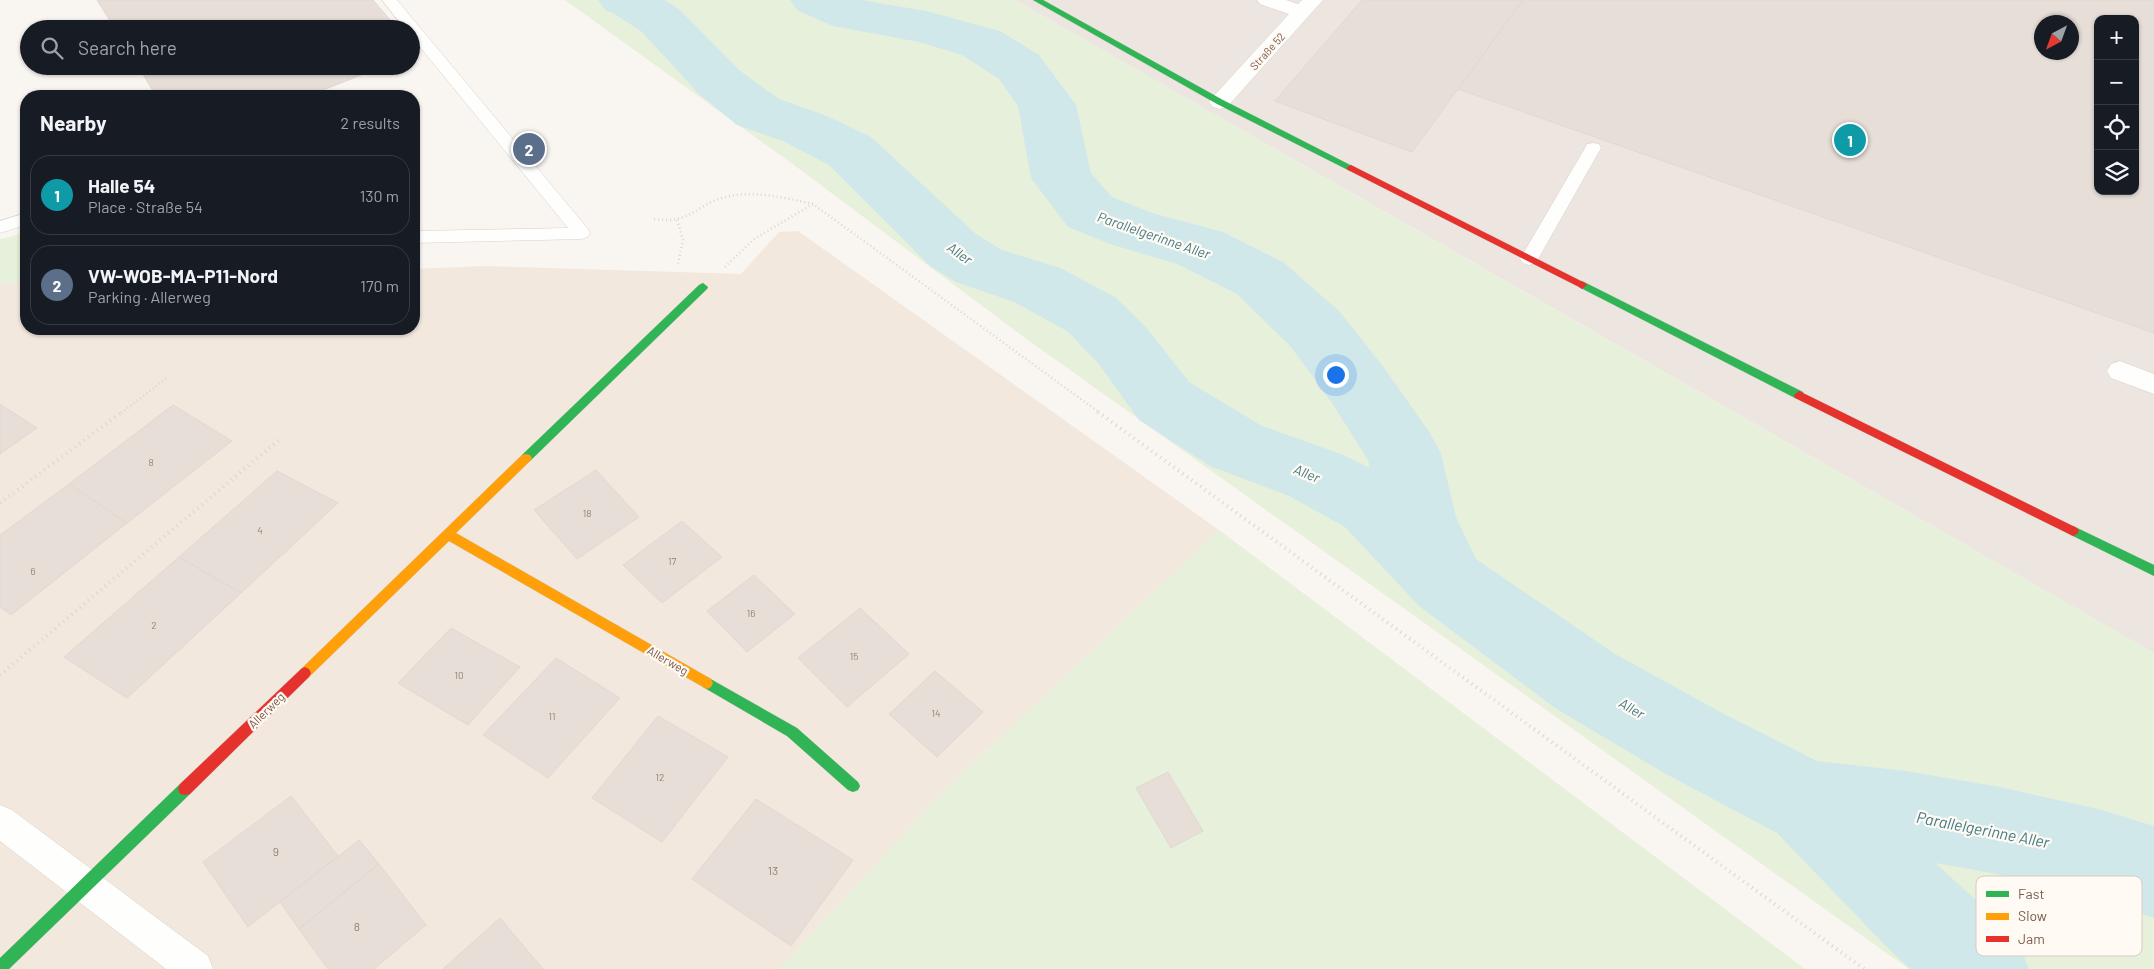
<!DOCTYPE html>
<meta charset="utf-8">
<style>
body{margin:0;font-family:Barlow,sans-serif;background:#20242c;color:#f1f3f6}
.controls{position:absolute;right:15px;top:15px;display:grid;overflow:hidden;border-radius:10px;box-shadow:0 1px 4px #0004}
.controls button{width:45px;height:45px;display:grid;place-items:center;padding:0;border:0;border-bottom:1px solid #363941;background:#171b24;color:#f1f3f6;font:25px sans-serif}
.compass{position:absolute;left:2034px;top:15px;width:45px;height:45px;border-radius:50%;background:#171b24;box-shadow:0 1px 4px #0004;rotate:221deg}
.you{position:absolute;left:1335px;top:374px;width:18px;height:18px;margin:-12px;border:4px solid #fff;border-radius:50%;background:#1a73e8;box-shadow:0 0 0 8px #1a73e833}
.badge{display:grid;place-items:center;width:32px;height:32px;border-radius:50%;background:#2563eb;color:#fff;font-size:16px;font-weight:700}
.pin{position:absolute;translate:-50% -50%;border:2px solid #fff;box-shadow:0 1px 5px #0006}
.list{margin:0;padding:0;list-style:none}
h2{display:flex;justify-content:space-between;align-items:center;height:65px;margin:0;padding:0 20px;font-size:21px}
h2 small{font-size:16px;font-weight:400;color:#9ea1a6}
.list li{display:grid;grid-template-columns:32px 1fr auto;gap:15px;align-items:center;box-sizing:border-box;height:80px;margin:0 10px 10px;padding:0 10px;border:1px solid #363941;border-radius:20px}
.list b{display:block;font-size:19px;white-space:nowrap}
.list p{margin:0;font-size:16px;white-space:nowrap;color:#9ea1a6}
.list em{font-size:16px;font-style:normal;color:#9ea1a6}
.icon{flex:none;width:28px;height:28px;fill:none;stroke:currentColor;stroke-width:2;stroke-linecap:round;stroke-linejoin:round}
.map{position:relative;flex:none;width:2154px;height:969px;overflow:hidden}
.search{position:absolute;background:#171b24;box-shadow:0 1px 4px #0004;left:20px;top:20px;width:400px;height:55px;display:flex;align-items:center;gap:12px;box-sizing:border-box;padding:0 18px;border-radius:28px;color:#9ea1a6;font-size:19px}
.panel{position:absolute;background:#171b24;box-shadow:0 1px 4px #0004;left:20px;top:90px;width:400px;height:245px;border-radius:20px}
.map>svg:first-child{display:block}
</style>
<div class="map">
<svg width="2154" height="969" viewBox="0 0 2154 969">
<rect width="100%" height="100%" fill="#f9f5f0"/>
<path fill="#f2e8de" d="M798,231L1219,530L941,794L779,969H0V284L26,283V329H414V269L484,266L741,274L779,232Z"/>
<path fill="#ede5e0" fill-rule="evenodd" d="M1015,0H2154V653L1633,354ZM2098,19H2135V191H2098ZM2042,22H2072V52H2042Z"/>
<g fill="#e7f0db">
<path d="M565,0H1015L2154,653V969H1909L1021,335L794,165Z"/>
<path d="M26,231V283L0,284V239L11,237Z"/>
<path d="M1219,530L1805,969H779L941,794Z"/>
</g>
<g fill="none" stroke-linecap="round" stroke-linejoin="round">
<path fill="#d0e8ea" fill-rule="evenodd" d="M598,0H665L680,10L739,70L779,99L827,116L871,137L976,234L1002,250L1060,268L1115,297L1146,327L1189,382L1262,426L1341,454L1370,468L1368,460L1332,403L1291,347L1237,294L1177,264L1110,244L1068,227L1031,178L1018,106L999,79L962,55L919,42L833,26L798,11L790,0H862L926,11L1000,31L1039,55L1076,105L1091,173L1112,197L1152,213L1223,232L1283,262L1339,311L1382,365L1430,433L1441,454L1456,517L1476,559L1615,654L1726,715L1817,761L1905,771L2000,787L2098,809L2154,826V918C2084,891 2009,875 1935,863L2015,935L2029,969H1910L1881,941L1777,833L1664,773L1555,708L1419,606L1345,527L1289,496L1210,466L1139,420L1098,363L1067,331L1014,302L956,282L930,266L829,165L785,142L737,125L699,94L642,32L613,13L606,11Z"/>
</g>
<g fill="#e6ded7" stroke="#e2d8d2" fill-rule="evenodd">
<path d="M97,0H373L398,29H115Z"/>
<path d="M1362,0H1523L1412,152L1275,101Z"/>
<path d="M1523,0H2154V333L1458,89ZM2098,19H2135V191H2098ZM2042,22H2072V52H2042Z"/>
<path d="M138,66H384L308,96H156Z"/>
<path d="M0,404L37,428L0,454Z"/>
<path d="M173,405L232,441L127,523L69,484Z"/>
<path d="M596,470L639,517L577,559L534,510Z"/>
<path d="M277,471L338,503L241,593L179,557Z"/>
<path d="M69,484L127,523L11,615L0,607V535Z"/>
<path d="M682,521L722,557L662,603L623,565Z"/>
<path d="M179,557L241,593L127,698L64,657Z"/>
<path d="M754,575L795,614L747,652L707,611Z"/>
<path d="M860,608L909,654L847,707L798,658Z"/>
<path d="M451,628L520,667L468,725L398,683Z"/>
<path d="M556,658L620,698L548,778L483,735Z"/>
<path d="M935,671L983,712L937,757L889,714Z"/>
<path d="M658,716L728,757L662,842L592,798Z"/>
<path d="M1168,772L1203,831L1171,848L1136,788Z"/>
<path d="M291,796L338,856L248,927L203,862Z"/>
<path d="M756,799L853,860L791,946L692,879Z"/>
<path d="M359,840L379,864L299,929L280,902Z"/>
<path d="M379,864L426,925L374,969H328L299,929Z"/>
<path d="M500,918L543,969H443Z"/>
</g>
<g fill="none" stroke-linecap="round" stroke-linejoin="round">
<defs>
<g id="lane">
<path d="M382,0H397L588,229L590,233L588,237L582,239L414,243V231L568,228L411,36V29H405Z"/>
<path d="M1593,143L1599,144L1601,148L1538,259L1535,263L1529,265L1523,263L1520,259L1585,148L1587,144Z"/>
<path d="M26,213V225L0,233V221Z"/>
</g>
<g id="street">
<path d="M1257,0H1286L1298,4L1302,0H1323L1227,107L1220,109L1213,107L1209,102L1213,97L1289,14L1260,4Z"/>
<path d="M2120,361L2154,374V394L2111,378L2107,371L2111,364Z"/>
<path d="M0,805L12,810L208,956L213,969H166L0,841Z"/>
</g>
<g id="fast">
<path d="M1033,0H1043L1223,100L1356,168L1351,171L1348,170L1217,104Z"/>
<path d="M1582,281L1803,392L1804,395L1799,399L1795,398L1579,287L1577,285Z"/>
<path d="M703,283L708,287L707,289L530,461H522L520,458L522,455L699,285Z"/>
<path d="M2073,526L2154,565V576L2069,534L2067,531L2069,528Z"/>
<path d="M707,677L797,728L858,782L860,786L858,790L853,792L848,790L787,736L703,687L701,683L703,679Z"/>
<path d="M185,783L190,784L192,789L190,794L9,969H0V958L180,784Z"/>
</g>
<path id="slow" d="M526,454L530,455L532,458L530,461L456,533L711,679L713,683L711,687L707,689L703,687L449,541L309,677L305,679L301,677L299,673L301,669L522,455Z"/>
<g id="jam">
<path d="M1351,165L1585,283L1587,285L1582,289L1579,287L1348,170L1346,168Z"/>
<path d="M1799,391L2077,528L2079,531L2077,534L2073,536L2069,534L1795,398L1794,395Z"/>
<path d="M305,667L309,669L311,673L309,677L190,794L185,795L180,794L178,789L180,784L301,669Z"/>
</g>
</defs>
<use href="#lane" stroke="#d7d1cb" stroke-width="1"/>
<use href="#street" stroke="#d7d1cb" stroke-width="1"/>
<use href="#fast" stroke="#d9d2cb" stroke-width="1"/>
<use href="#slow" stroke="#d9d2cb" stroke-width="1"/>
<use href="#jam" stroke="#d9d2cb" stroke-width="1"/>
<g stroke="#dcd5d0" stroke-width="2.5" stroke-dasharray="1 3" stroke-linecap="butt">
<path d="M654,219C690,224 693,207 722,198C752,189 784,198 813,204L1100,413"/>
<path d="M677,220L683,240L678,264"/>
<path d="M725,267L754,239L813,204"/>
<path d="M121,413L167,378"/>
</g>
<g stroke="#dcd5d0" stroke-width="4" stroke-dasharray="1 4.5" stroke-linecap="butt">
<path d="M1098,412L1864,969"/>
<path d="M0,503L122,412"/>
<path d="M0,675L280,439"/>
</g>
<use href="#lane" fill="#fefefd" fill-rule="evenodd"/>
<use href="#street" fill="#fefefd" fill-rule="evenodd"/>
<use href="#fast" fill="#30b455" fill-rule="evenodd"/>
<use href="#slow" fill="#ff9f0a" fill-rule="evenodd"/>
<use href="#jam" fill="#e5322d" fill-rule="evenodd"/>
</g>
<g text-anchor="middle" dominant-baseline="central" stroke-width="4.5" stroke-linejoin="round" paint-order="stroke">
<g font-size="10" fill="#977e72">
<text x="151" y="462">8</text>
<text x="587" y="513">18</text>
<text x="260" y="530">4</text>
<text x="672" y="561">17</text>
<text x="33" y="571">6</text>
<text x="751" y="613">16</text>
<text x="154" y="625">2</text>
<text x="854" y="656">15</text>
<text x="459" y="675">10</text>
<text x="936" y="713">14</text>
<text x="552" y="716">11</text>
<text x="660" y="777">12</text>
</g>
<g font-size="11" fill="#7a5c4d" stroke="#fffaf3">
<text transform="translate(1267 51) rotate(-48)">Straße 52</text>
</g>
<g font-size="12" fill="#7a5c4d" stroke="#fffaf3">
<text transform="translate(668 660) rotate(30)">Allerweg</text>
<text transform="translate(266 710) rotate(-44)">Allerweg</text>
</g>
<g font-size="12" fill="#977e72">
<text x="276" y="851">9</text>
<text x="773" y="870">13</text>
<text x="357" y="926">8</text>
</g>
<g font-size="14" font-style="italic" fill="#437c86" stroke="#fffaf3">
<text transform="translate(1154 235) rotate(19)">Parallelgerinne Aller</text>
<text transform="translate(960 253) rotate(35)">Aller</text>
<text transform="translate(1307 473) rotate(22)">Aller</text>
<text transform="translate(1632 708) rotate(30)">Aller</text>
</g>
<g font-size="16" font-style="italic" fill="#437c86" stroke="#fffaf3">
<text transform="translate(1983 829) rotate(11)">Parallelgerinne Aller</text>
</g>
</g>
<rect x="1976" y="876" width="166" height="80" rx="8" fill="#fffaf3" stroke="#d7cbc1" stroke-width="1"/>
<rect x="1986" y="891" width="23" height="6" fill="#30b455"/>
<rect x="1986" y="913" width="23" height="7" fill="#ff9f0a"/>
<rect x="1986" y="936" width="23" height="6" fill="#e5322d"/>
<g font-size="14" fill="#7a5c4d">
<text x="2018" y="899">Fast</text>
<text x="2018" y="921">Slow</text>
<text x="2018" y="944">Jam</text>
</g>
</svg>
<div class="controls">
<button>+</button>
<button>−</button>
<button><svg class="icon" aria-label="locate" viewBox="0 0 24 24"><circle cx="12" cy="12" r="6"/><path d="M12 2v4M12 18v4M2 12h4M18 12h4"/></svg></button>
<button><svg class="icon" aria-label="layers" viewBox="0 0 24 24"><path d="M12 4l9 5-9 5-9-5zM3 14l9 5 9-5"/></svg></button>
</div>
<svg class="compass" viewBox="-18 -18 36 36"><path d="M0-13l5 13h-10z" fill="#e53935"/><path d="M0 13l5-13h-10z" fill="#9ea1a6"/></svg>
<div class="you"></div>
<div class="pin badge" style="left:1850px;top:140px;background:#0f9aa8">1</div>
<div class="pin badge" style="left:529px;top:149px;background:#5c6f8a">2</div>
<div class="search"><svg class="icon" aria-label="search" viewBox="0 0 24 24"><circle cx="10" cy="10" r="6"/><path d="M15 15l6 6"/></svg>Search here</div>
<section class="panel">
<h2>Nearby<small>2 results</small></h2>
<ul class="list">
<li><span class="badge" style="background:#0f9aa8">1</span><div><b>Halle 54</b><p>Place · Straße 54</p></div><em>130 m</em></li>
<li><span class="badge" style="background:#5c6f8a">2</span><div><b>VW-WOB-MA-P11-Nord</b><p>Parking · Allerweg</p></div><em>170 m</em></li>
</ul>
</section>
</div>
